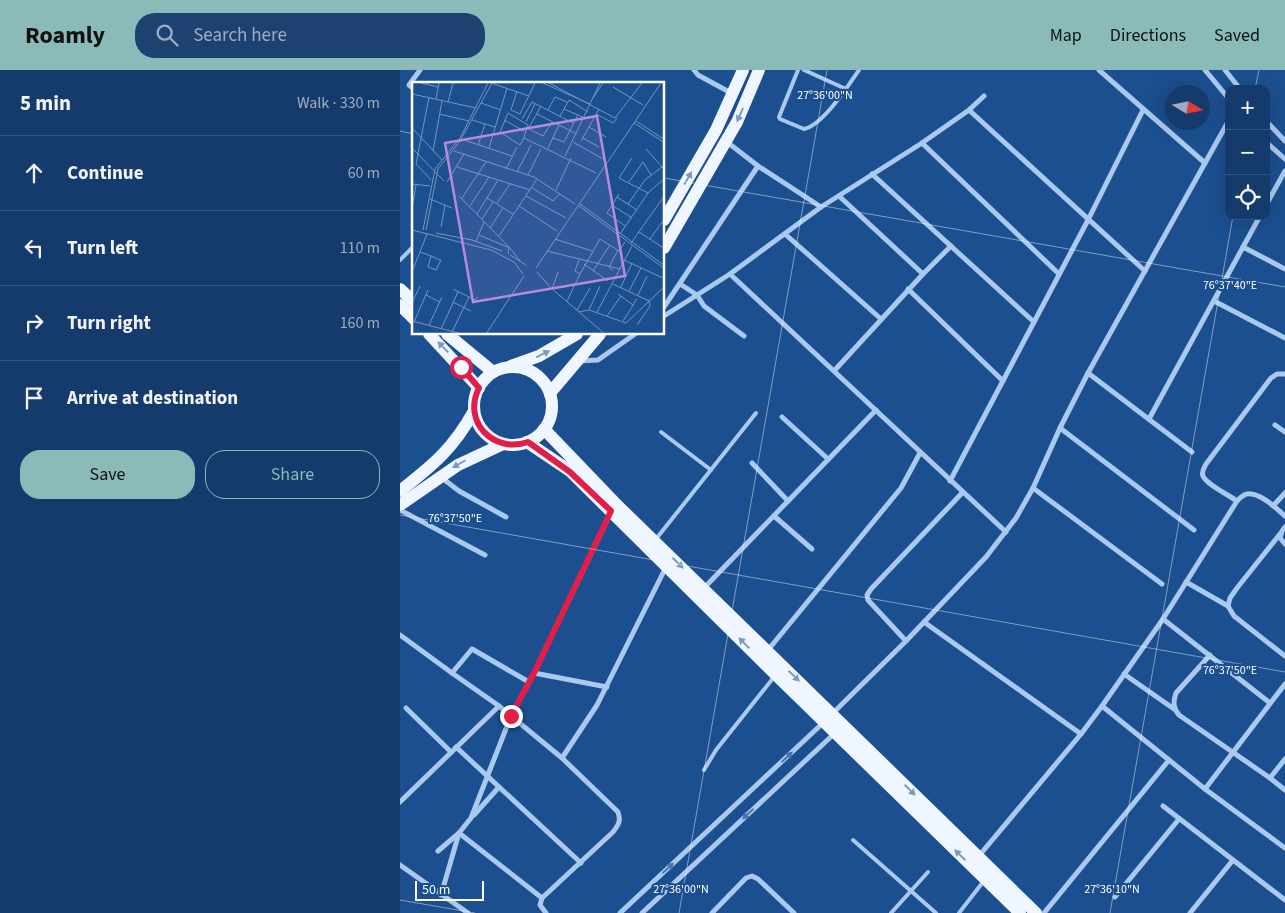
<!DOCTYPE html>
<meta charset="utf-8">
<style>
body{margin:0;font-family:"Source Sans 3",sans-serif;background:#1d4271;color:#f1f3f6}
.controls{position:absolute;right:15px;top:15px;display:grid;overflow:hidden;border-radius:10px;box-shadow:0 5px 20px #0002}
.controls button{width:45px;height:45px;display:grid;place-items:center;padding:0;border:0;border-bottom:1px solid #33557e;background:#143b6b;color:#f1f3f6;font:25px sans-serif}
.compass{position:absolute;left:765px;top:15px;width:45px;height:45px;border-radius:50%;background:#143b6b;box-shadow:0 5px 20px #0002;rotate:100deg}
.scale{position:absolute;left:15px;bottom:12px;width:69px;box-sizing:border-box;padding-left:5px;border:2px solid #fff;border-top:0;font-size:14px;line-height:18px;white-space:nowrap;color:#fff;-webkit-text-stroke:4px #1b4f8f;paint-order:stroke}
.stop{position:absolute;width:15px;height:15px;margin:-11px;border:4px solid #e11d48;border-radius:50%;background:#fff}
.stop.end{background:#e11d48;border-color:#fff;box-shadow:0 1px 5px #0008}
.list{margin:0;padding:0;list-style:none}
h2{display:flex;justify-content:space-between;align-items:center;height:65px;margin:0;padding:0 20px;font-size:21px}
h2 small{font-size:16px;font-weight:400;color:#9dadc1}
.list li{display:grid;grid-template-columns:32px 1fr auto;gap:15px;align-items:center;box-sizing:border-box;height:75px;padding:0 20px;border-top:1px solid #33557e}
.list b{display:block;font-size:19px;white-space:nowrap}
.list em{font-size:16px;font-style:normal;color:#9dadc1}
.actions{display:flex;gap:10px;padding:15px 20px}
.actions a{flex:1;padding:11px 0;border:1px solid #8bbbb9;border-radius:20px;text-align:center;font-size:18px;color:#8bbbb9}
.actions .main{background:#8bbbb9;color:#111}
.icon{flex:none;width:28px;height:28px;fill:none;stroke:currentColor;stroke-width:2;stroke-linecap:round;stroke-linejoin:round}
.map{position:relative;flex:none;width:885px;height:843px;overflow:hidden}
header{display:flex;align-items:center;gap:30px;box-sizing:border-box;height:70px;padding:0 25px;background:#8bbbb9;color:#111}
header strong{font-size:24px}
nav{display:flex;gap:28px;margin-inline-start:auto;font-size:18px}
.search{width:350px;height:45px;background:#1d4271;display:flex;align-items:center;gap:12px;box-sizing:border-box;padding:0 18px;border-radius:20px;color:#9dadc1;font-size:19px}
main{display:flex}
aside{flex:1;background:#143b6b}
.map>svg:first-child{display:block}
</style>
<header>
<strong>Roamly</strong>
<div class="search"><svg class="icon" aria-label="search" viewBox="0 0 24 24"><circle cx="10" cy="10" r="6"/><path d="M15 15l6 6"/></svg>Search here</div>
<nav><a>Map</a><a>Directions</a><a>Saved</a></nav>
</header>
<main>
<aside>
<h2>5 min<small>Walk · 330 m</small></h2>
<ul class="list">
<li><svg class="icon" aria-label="ahead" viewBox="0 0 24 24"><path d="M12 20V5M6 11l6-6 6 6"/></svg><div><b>Continue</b></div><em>60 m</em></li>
<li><svg class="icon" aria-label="left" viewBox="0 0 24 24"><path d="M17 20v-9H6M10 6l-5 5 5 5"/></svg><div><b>Turn left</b></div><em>110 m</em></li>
<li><svg class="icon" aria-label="right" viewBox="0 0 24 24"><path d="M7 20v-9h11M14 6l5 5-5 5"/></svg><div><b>Turn right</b></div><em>160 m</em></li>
<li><svg class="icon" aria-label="arrive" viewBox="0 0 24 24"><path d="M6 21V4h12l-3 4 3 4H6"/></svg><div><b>Arrive at destination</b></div></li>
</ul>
<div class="actions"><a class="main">Save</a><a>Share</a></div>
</aside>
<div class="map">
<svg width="885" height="843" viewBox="0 0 885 843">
<rect width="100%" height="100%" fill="#1b4f8f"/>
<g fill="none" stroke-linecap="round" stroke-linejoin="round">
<g stroke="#a9c9ee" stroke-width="4">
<path d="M398,0L379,47L380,49L404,59C423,55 448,16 459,0"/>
<path d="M404,0L446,19"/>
<path d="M0,190L14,176"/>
<path d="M261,362L311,400"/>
<path d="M256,469L356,343"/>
<path d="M304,700L316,680L374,607"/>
<path d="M453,770L536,843"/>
<path d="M491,843L528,802"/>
<path d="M559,843L583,812"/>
</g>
<g stroke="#a9c9ee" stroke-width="5">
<path d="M294,0L298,5L333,24"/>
<path d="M699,0L805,93"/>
<path d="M805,0L829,29"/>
<path d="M825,0L840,19"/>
<path d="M14,19L9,15L20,0"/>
<path d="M569,40L745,201"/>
<path d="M866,51L885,71"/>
<path d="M327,72L358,96L421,137"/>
<path d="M866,72L885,89"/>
<path d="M522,73L659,204"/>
<path d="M472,104L634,252"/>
<path d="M439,126L523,204"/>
<path d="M866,135L885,101"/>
<path d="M385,164L481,249"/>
<path d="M843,177L885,199"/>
<path d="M330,204L606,462"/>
<path d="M280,214L297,225L304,236L344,266"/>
<path d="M508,219L603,311"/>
<path d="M814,231L885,268"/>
<path d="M264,237L358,96"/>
<path d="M264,246L330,204L421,137L522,73L569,40L584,26"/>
<path d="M179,291L198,290L235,264"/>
<path d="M434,301L523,204L551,176"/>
<path d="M688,303L792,382"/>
<path d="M382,347L428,389"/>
<path d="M749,349L860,146"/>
<path d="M875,355L885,362"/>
<path d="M660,358L794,460"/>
<path d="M352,393L388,431"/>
<path d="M42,408L59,421L106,447"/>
<path d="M550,411L688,150L743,40"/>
<path d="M633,418L762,514"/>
<path d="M837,431C829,425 807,415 803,406C801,402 804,398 806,394L871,308L877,304H885"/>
<path d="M873,436L885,423"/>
<path d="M0,440L85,485"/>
<path d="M374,446L412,479"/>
<path d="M885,457L882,461L880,468L885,474"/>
<path d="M880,464L837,518L830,528L828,536L834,546L885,586"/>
<path d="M786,512L828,536"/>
<path d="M304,518L476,340"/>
<path d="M763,549L870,633"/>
<path d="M524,552L681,664"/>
<path d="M0,565L52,603L72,579L129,612"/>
<path d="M506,571L468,530L467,525L471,519L563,422"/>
<path d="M368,580L501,418L520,383"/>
<path d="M810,585L776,623C773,632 773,638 779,645L870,708L885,720"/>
<path d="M52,603L99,636L162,688L218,742C221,751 219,754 213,762L142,828L140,835L146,843"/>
<path d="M134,603L207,617"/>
<path d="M724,604L774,639"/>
<path d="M702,636L805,719L885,778"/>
<path d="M6,638L51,682"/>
<path d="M433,643L506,571L586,487L616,448L633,418L660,358L688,303L829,50"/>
<path d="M56,677L181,793"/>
<path d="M162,688L197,635L266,497"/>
<path d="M870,708L885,689"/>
<path d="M805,719L885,614"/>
<path d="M0,732L99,636"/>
<path d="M763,736L885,830"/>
<path d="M74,745L99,717"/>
<path d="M38,781L59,763L142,828"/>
<path d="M578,787L681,664L702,636L763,549L837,431C841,427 845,423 851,424C863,425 877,439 885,446"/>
<path d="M0,795L68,843"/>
<path d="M41,825L59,763L71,748L111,646L134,603L211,442"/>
<path d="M715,827L779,749"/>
<path d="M220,843L424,652"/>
<path d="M242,843L435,663"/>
<path d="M312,843L346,808L352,806L358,809L394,843"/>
<path d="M644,843L769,690"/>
<path d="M790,843L833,790"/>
</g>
<g stroke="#f0f6ff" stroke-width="12">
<path d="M264,150L316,60L343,0"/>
<path d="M264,178L337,52L359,0"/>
<path d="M0,219L14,232"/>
<path d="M0,235L14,249"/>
<path d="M29,264L79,318"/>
<path d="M47,264L93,302"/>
<path d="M111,296L139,286L177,264"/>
<circle cx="113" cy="336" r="39"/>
<path d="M150,323L200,264"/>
<path d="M144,359L215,433L636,843"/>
<path d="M127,372L170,401L376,605L620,843"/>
<path d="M0,421C33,395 53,379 74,341"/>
<path d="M0,435L58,395L103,374"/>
</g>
</g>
<defs><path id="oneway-solid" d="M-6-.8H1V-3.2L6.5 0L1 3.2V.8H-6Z" transform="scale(1.25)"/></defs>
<g fill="#7b9ac1">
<use href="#oneway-solid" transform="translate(340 45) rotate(114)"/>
<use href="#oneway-solid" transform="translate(288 108) rotate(-60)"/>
<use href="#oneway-solid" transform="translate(43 277) rotate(-134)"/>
<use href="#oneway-solid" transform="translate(143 284) rotate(-26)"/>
<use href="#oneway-solid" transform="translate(59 394) rotate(150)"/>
<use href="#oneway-solid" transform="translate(278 493) rotate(44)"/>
<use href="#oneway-solid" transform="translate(344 573) rotate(-135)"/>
<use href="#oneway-solid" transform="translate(394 606) rotate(44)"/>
<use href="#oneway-solid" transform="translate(510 720) rotate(45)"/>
<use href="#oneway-solid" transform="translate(560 785) rotate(-136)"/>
</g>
<g fill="#4674ac">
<use href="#oneway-solid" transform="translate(387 687) rotate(-43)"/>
<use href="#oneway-solid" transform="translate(348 744) rotate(137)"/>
<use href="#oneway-solid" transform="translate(268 798) rotate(-43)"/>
</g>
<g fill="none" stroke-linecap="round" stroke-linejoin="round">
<path stroke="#e11d48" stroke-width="6" d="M61,297L79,318C62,351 93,384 128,372L170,402L211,441L134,603L111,646"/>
</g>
<path fill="none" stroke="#fff" stroke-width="1" stroke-opacity="0.45" d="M855,19L859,0M0,61L14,64M264,108L885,217M0,445L885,602M0,830L75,843M279,843L427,0M710,843L833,146"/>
<g transform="translate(12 12)">
<rect width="252" height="252" fill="#1b4f8f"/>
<path fill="none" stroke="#7695bc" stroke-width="1" d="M9,1L26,5M79,1L117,14M131,1L178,22M137,1L203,36L230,1M201,5L231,23M105,9L99,28L108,32L123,1M0,12L64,26M17,15L4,82L19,98M181,16L191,1M24,17L27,1M36,20L41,1M69,21L89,28M152,27L173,36M136,28L143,15L155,20M27,32L57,39M125,32L165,52M184,32L201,41L205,36M148,34L157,18L176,30M110,37L120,20L161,41M60,38L83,45M92,38L112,49M224,39L253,58M114,40L123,22M222,41L253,61M115,44L112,56L184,91M115,44H118L129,24M177,45L194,55M0,46L30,78M117,47L131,54L140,40M112,56L108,63L88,50L96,31L116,43M141,56L152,60L166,33M171,56L187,65M49,57L100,74M169,59L187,27M161,60L193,78M66,63L73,42M0,66L32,99M77,66L95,6M136,66L147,43M234,67L253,88M21,69L30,19M42,69L122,95L163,122M153,74L188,1M220,76L207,96L236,111M45,85L118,108M94,87L105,65M105,90L119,63M116,93L129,67M35,100L52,72M217,100L231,80L239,93M0,102L18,104M119,105L141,119L148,111M144,108L159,76M207,112L195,131L213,144M47,114L97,165L96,172M114,114L154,136M205,115L225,128M50,116L74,80M75,116L101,132M18,117L40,126M85,121L98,102M168,122L253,184M216,122L233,98L250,85M200,123L220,136M58,124L77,95M107,124L145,149M167,124L253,187M0,127L4,103M65,132L86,98M70,137L81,120M29,145L33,123M78,146L91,126M0,148L79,168L102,180L111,192M11,148L23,87L48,56L76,1M14,148L26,87L48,59L80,1M227,150L253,167M24,151L60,158L90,169M208,152L236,111L253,96M67,153L98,166L108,179M87,154L125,97M143,157L180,169M238,157L253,136M64,159L72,140M219,161L253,113M135,169L208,187M8,170L19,174L28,178H29L24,188L16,185L19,174M98,173L114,183M212,178L253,197M172,182L196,199M124,186L249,1M181,189L198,163M201,189L197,185L206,168M0,190L15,152M125,190L140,207L193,252M168,192L188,157L207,169L213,160M201,202L237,219L238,224L225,243M209,205L220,181M41,207L63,218L66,215M140,207L146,190M217,209L229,186M206,212L221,223M14,213L28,220M226,213L235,194M155,219L168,192L163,189L167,178M41,220L59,229M0,221L8,204M165,228L178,206M177,228L188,204M167,230L177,228L214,241L253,204M185,230L220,164M195,234L209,214M0,239L50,252M211,239L225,217M2,240L16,208M17,243L30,215M29,247L46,210M40,250L57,215M74,252L112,194"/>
<path fill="#b68bdc" fill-opacity="0.15" stroke="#b68bdc" stroke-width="2.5" d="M185,34L213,194L61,220L33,61Z"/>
<rect width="252" height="252" fill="none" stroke="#fff" stroke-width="2.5"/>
</g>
<g font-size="12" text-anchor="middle" fill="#fff" stroke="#1b4f8f" stroke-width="4.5" stroke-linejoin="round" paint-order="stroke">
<text x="425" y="29">27°36'00"N</text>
<text x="830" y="219">76°37'40"E</text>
<text x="55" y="452">76°37'50"E</text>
<text x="830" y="604">76°37'50"E</text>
<text x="281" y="823">27°36'00"N</text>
<text x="712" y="823">27°36'10"N</text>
</g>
</svg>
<div class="controls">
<button>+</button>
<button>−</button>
<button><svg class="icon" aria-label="locate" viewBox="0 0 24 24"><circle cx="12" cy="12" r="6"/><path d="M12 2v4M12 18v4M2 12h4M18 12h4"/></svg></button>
</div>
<svg class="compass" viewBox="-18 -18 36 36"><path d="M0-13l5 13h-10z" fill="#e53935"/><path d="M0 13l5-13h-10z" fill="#9dadc1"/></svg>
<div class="scale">50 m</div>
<div class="stop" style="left:61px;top:297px"></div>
<div class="stop end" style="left:111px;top:646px"></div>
</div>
</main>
